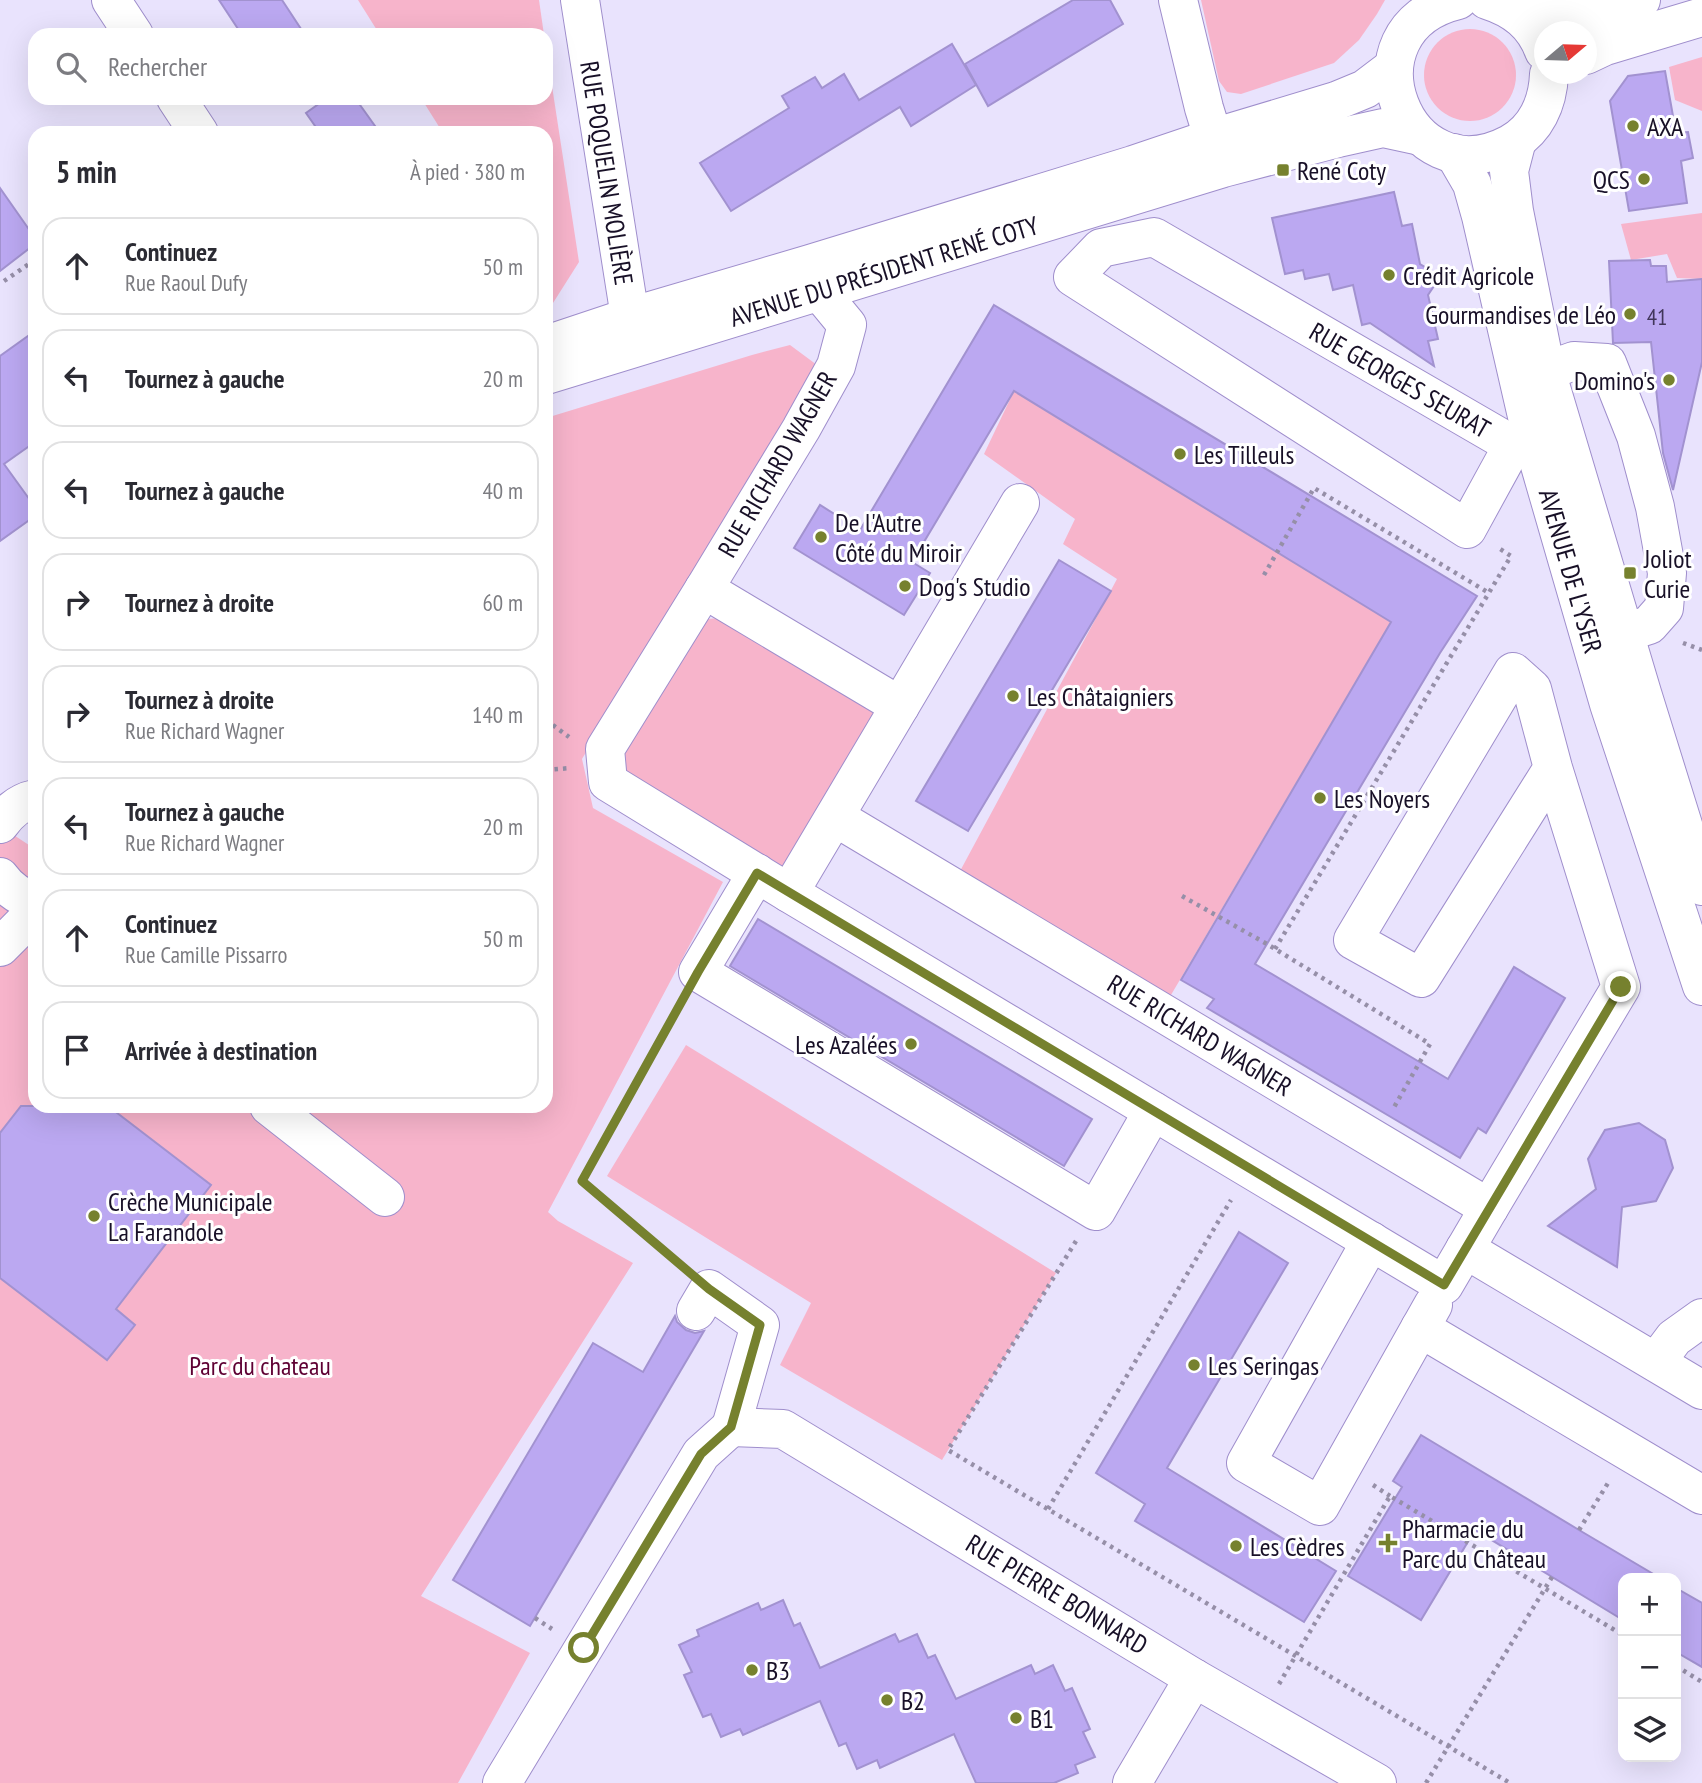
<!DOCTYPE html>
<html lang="fr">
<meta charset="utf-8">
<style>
body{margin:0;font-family:"PT Sans Narrow",sans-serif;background:#f7f7f7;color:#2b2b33}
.controls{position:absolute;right:21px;bottom:21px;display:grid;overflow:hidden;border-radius:14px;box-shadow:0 7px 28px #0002}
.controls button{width:63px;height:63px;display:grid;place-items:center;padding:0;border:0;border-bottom:2px solid #e1e1e2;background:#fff;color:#2b2b33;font:35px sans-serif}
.compass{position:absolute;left:1534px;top:21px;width:63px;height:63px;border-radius:50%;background:#fff;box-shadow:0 7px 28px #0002;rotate:71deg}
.stop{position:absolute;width:21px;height:21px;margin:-16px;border:5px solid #76812e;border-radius:50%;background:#fff}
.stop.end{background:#76812e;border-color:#fff;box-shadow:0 2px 7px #0008}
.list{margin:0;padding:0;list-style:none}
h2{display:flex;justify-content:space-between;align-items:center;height:91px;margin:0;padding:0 28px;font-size:30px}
h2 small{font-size:23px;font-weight:400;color:#7c7c81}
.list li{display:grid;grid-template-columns:46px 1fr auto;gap:21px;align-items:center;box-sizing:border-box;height:98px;margin:0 14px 14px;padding:0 14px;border:2px solid #e1e1e2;border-radius:21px}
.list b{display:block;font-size:26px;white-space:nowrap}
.list p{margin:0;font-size:23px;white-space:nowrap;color:#7c7c81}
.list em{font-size:23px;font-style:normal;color:#7c7c81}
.icon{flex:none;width:38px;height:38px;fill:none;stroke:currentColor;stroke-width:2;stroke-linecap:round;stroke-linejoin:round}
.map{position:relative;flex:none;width:1702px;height:1783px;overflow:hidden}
.search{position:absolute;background:#fff;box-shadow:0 7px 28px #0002;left:28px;top:28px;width:525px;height:77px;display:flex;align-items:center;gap:18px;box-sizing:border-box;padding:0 24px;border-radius:21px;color:#7c7c81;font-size:26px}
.panel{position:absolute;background:#fff;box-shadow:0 7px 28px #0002;left:28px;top:126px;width:525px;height:987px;border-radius:21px}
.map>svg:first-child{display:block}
</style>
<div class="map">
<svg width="1702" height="1783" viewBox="0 0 1702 1783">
<rect width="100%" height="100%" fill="#e9e3fd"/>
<g fill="#f7b4cb">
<path d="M358,0H539L544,35H380Z"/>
<path d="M1201,0H1385L1377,14L1359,40L1334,63L1241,94L1227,92L1219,81Z"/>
<circle cx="1470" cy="75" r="46"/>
<path d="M546,47L579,262L553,303L546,292V133H443L421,98H546Z"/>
<path d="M1702,57V111L1675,100L1669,67Z"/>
<path d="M1702,213V279L1677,278L1667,254L1631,260L1621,224Z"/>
<path d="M790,345L817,365L582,759L593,808L723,882L548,1212L558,1221L633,1263L421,1596L530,1653L458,1783H0V826L35,849V1106H546V418L752,355Z"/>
<path d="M1014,391L1391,622L1168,1000L959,873L1117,579L1063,544L1075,519L984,454Z"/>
<path d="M719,618L732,621L874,713L876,724L789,893L623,784L618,760L695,629L708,619Z"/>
<path d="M686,1045L1056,1273L942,1460L780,1365L811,1303L607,1176Z"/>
</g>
<g fill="#bba8f1" stroke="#a292d0" stroke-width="2">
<path d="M219,0H282L305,35H242Z"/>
<path d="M1073,0H1110L1123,24L988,106L965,64Z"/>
<path d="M952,44L976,85L911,126L900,107L731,211L700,163L789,108L782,96L815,77L822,88L844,74L859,100Z"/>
<path d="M1665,71L1676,133L1688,132L1693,158L1681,161L1687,203L1629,211L1610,101L1628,76Z"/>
<path d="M327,98H355L380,133H320L306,113Z"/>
<path d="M0,188L35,238V244L0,271Z"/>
<path d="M1394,192L1402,226L1412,224L1420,264L1430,270L1424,280L1434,286L1428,295L1438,339L1428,341L1434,366L1370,323L1362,325L1353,285L1333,290L1329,274L1305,279L1303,270L1285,274L1278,244L1272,218Z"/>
<path d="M1650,260L1651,266H1666L1667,282L1702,279V362L1673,490L1663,453L1651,342L1613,343L1609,261Z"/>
<path d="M994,305L1477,596L1440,653L1255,964L1448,1079L1514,967L1565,998L1486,1133L1478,1128L1460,1158L1207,1008L1214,999L1181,980L1391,622L1014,391L912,562L930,573L904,615L794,548L820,505L860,530Z"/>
<path d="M35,331V442L4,464L35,507V516L0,541V356Z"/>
<path d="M1059,560L1111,591L968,831L916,801Z"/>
<path d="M758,919L1092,1119L1064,1166L730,966Z"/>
<path d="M21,1106H108L211,1185L116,1309L135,1325L107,1360L0,1278V1133Z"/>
<path d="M1639,1123L1665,1140L1673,1168L1656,1201L1622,1207L1617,1267L1548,1226L1596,1189L1588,1159L1605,1130Z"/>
<path d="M1239,1232L1288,1263L1167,1468L1336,1571L1304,1622L1135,1521L1145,1504L1096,1473Z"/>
<path d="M675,1316L677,1322L686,1330L695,1333L704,1331L530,1626L453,1580L593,1343L643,1372Z"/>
<path d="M1421,1435L1579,1530L1660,1578H1623V1620L1475,1530L1421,1620L1385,1598L1348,1576L1402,1487L1393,1481Z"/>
<path d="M1676,1588L1702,1603V1667L1676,1652Z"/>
<path d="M783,1600L794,1626L800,1623L820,1668L895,1634L899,1642L917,1634L928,1658L935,1655L956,1699L1031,1665L1035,1674L1053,1665L1065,1691L1072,1688L1090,1729L1083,1732L1095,1757L1075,1765L1078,1773L1054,1783H976L954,1734L880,1768L877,1760L857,1769L846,1743L839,1746L820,1701L743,1735L740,1729L721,1737L711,1714L703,1717L684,1675L692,1672L679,1645L699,1636L697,1630L758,1603L761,1610Z"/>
</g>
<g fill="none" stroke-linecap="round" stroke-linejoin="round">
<defs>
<g id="minor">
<path d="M111,0L134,35"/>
<path d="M580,0L630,317L636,340"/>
<path d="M1178,0L1204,108L1220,160"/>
<path d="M1520,15L1557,19L1594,13L1641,0"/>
<path d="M1586,55L1605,46L1702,17"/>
<path d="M176,98L199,133"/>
<path d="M1154,237L1513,445L1467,529L1073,277L1101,248Z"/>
<path d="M546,345L630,317L810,264L1133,165L1213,138L1336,101L1365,89L1394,67"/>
<path d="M1546,371L1574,361L1607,363L1636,436L1655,507L1667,573L1664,608L1649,625L1624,633"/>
<path d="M546,375L1223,168L1338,138L1383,128L1420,136"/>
<path d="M704,589L605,749L608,782L789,893L1444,1285L1489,1208L835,817"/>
<path d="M900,706L1020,503"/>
<path d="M0,824C9,811 20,802 35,799"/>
<path d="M757,873L698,972L1096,1211L1153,1111"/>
<path d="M0,877C9,890 20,897 35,902"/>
<path d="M789,893L900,706L704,589L801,429L836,366L847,325L819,291L812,270"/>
<path d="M0,947L25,922L35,915"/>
<path d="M269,1106L385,1197"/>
<path d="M1489,1208L1621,987L1553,768L1532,689L1513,672L1353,940L1421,978L1553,768"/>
<path d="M1371,1241L1246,1463L1320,1506L1420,1328"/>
<path d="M1465,1249L1702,1390"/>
<path d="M1433,1305L1420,1328L1702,1495"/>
<path d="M696,1311L709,1289L760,1325L731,1427"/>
<path d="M1656,1362L1674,1338L1702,1318"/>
<path d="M731,1427L783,1429L1194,1678L1377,1783"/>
<path d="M502,1783L701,1454L731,1427"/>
<path d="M1132,1783L1194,1678"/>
</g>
<g id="major">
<path d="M1458,0C1338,29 1405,200 1510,144C1536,130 1548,103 1549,74"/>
<path d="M1487,0C1515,9 1534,24 1544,51"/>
<path d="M1517,140L1509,171L1514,211L1546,371L1642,693L1702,886"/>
<path d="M1454,153L1472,184L1481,216L1532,438L1609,704L1702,986"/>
</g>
</defs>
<use href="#minor" stroke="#9f8ecc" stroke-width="40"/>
<use href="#major" stroke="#9f8ecc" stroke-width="40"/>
<g stroke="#968fa8" stroke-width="4.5" stroke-dasharray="3.5 5" stroke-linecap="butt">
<path d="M4,281L35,260"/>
<path d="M1264,575L1314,488L1489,593"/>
<path d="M1683,643L1702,650"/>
<path d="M546,720L569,737"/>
<path d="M546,770L571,768"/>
<path d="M1182,896L1267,944L1430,1044L1393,1109"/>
<path d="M1275,949L1511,556L1497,547"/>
<path d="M681,1003L582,1181L682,1266"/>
<path d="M1076,1241L948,1450L1510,1783"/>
<path d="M1373,1485L1390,1496"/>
<path d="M1048,1509L1231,1200"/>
<path d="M1579,1530L1608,1483"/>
<path d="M535,1618L552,1629"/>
<path d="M1676,1666L1702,1682"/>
<path d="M1279,1684L1390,1496L1623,1635"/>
<path d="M1426,1783L1552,1577"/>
</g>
<use href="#minor" stroke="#fff" stroke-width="38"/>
<use href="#major" stroke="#fff" stroke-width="38"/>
</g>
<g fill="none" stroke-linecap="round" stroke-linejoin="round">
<path stroke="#76812e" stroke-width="9" d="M584,1648L701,1454L731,1427L760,1325L709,1289L582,1181L698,972L757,873L1444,1285L1621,987"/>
</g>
<g fill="#76812e" stroke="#fff" stroke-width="2.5">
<circle cx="1633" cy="126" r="7"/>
<rect x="1276" y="163" width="14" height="14" rx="3.5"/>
<circle cx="1644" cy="179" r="7"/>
<circle cx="1389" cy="275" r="7"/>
<circle cx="1630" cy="314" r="7"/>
<circle cx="1669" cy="380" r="7"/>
<circle cx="1180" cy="454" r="7"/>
<circle cx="821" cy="537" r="7"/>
<rect x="1623" y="566" width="14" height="14" rx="3.5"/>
<circle cx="905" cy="586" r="7"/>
<circle cx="1013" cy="696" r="7"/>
<circle cx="1320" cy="798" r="7"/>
<circle cx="911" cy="1044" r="7"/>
<circle cx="94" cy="1216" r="7"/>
<circle cx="1194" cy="1365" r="7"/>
<path d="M1384.5 1532.5h7v7h7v7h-7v7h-7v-7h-7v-7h7z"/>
<circle cx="1236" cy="1546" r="7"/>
<circle cx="752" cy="1670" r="7"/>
<circle cx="887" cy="1700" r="7"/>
<circle cx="1016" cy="1718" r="7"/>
</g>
<g text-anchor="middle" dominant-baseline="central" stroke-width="6" stroke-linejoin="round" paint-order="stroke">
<g font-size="23" fill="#41365a">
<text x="1657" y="316">41</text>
</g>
<g font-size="26" fill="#181027" stroke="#fff" text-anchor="start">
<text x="1647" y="126">AXA</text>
<text x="1297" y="170">René Coty</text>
<text x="1630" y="179" text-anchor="end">QCS</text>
<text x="1403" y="275">Crédit Agricole</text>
<text x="1616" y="314" text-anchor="end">Gourmandises de Léo</text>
<text x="1655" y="380" text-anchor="end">Domino's</text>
<text x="1194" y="454">Les Tilleuls</text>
<text x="835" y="522">De l'Autre<tspan x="835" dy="30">Côté du Miroir</tspan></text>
<text x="1644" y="558">Joliot<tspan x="1644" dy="30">Curie</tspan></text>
<text x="919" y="586">Dog's Studio</text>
<text x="1027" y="696">Les Châtaigniers</text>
<text x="1334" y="798">Les Noyers</text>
<text x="897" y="1044" text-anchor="end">Les Azalées</text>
<text x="108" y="1201">Crèche Municipale<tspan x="108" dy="30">La Farandole</tspan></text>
<text x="1208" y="1365">Les Seringas</text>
<text x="1402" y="1528">Pharmacie du<tspan x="1402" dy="30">Parc du Château</tspan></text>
<text x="1250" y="1546">Les Cèdres</text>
<text x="766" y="1670">B3</text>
<text x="901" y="1700">B2</text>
<text x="1030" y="1718">B1</text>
</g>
<g font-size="26" fill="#181027" stroke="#fff">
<text transform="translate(607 173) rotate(81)">RUE POQUELIN MOLIÈRE</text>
<text transform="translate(884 271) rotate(-17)">AVENUE DU PRÉSIDENT RENÉ COTY</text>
<text transform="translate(1400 380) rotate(30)">RUE GEORGES SEURAT</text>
<text transform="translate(777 464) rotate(-60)">RUE RICHARD WAGNER</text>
<text transform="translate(1571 571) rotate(74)">AVENUE DE L'YSER</text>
<text transform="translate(1200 1035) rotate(31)">RUE RICHARD WAGNER</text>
<text transform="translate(1057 1594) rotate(31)">RUE PIERRE BONNARD</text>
</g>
<g font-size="26" fill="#5e0033" stroke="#fff">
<text x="260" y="1365">Parc du chateau</text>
</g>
</g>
</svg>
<div class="controls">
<button>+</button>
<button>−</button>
<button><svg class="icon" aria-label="layers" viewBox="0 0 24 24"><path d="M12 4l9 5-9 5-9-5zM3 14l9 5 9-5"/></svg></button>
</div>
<svg class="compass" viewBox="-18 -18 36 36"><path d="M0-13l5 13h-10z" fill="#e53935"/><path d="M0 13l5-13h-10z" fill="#7c7c81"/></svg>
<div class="stop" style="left:584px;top:1648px"></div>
<div class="stop end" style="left:1621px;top:987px"></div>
<div class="search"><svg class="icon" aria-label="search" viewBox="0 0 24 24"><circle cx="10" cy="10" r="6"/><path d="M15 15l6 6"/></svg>Rechercher</div>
<section class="panel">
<h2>5 min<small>À pied · 380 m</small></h2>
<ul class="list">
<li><svg class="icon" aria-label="ahead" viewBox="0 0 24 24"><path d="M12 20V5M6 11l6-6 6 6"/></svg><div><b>Continuez</b><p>Rue Raoul Dufy</p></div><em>50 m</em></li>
<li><svg class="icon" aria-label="left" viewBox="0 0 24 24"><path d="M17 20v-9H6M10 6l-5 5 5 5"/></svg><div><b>Tournez à gauche</b></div><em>20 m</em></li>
<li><svg class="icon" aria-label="left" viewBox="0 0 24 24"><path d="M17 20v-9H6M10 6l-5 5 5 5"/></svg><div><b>Tournez à gauche</b></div><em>40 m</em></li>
<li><svg class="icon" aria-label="right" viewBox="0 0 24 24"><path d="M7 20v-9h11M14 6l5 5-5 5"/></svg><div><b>Tournez à droite</b></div><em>60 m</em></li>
<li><svg class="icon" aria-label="right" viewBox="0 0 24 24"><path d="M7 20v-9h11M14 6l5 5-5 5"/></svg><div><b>Tournez à droite</b><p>Rue Richard Wagner</p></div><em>140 m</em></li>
<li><svg class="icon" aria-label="left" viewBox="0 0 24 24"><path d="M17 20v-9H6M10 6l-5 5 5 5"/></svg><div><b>Tournez à gauche</b><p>Rue Richard Wagner</p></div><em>20 m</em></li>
<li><svg class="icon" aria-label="ahead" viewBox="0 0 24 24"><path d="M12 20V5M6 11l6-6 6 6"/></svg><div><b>Continuez</b><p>Rue Camille Pissarro</p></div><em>50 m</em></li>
<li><svg class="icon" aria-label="arrive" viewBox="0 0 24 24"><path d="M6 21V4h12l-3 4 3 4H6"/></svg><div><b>Arrivée à destination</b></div></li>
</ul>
</section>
</div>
